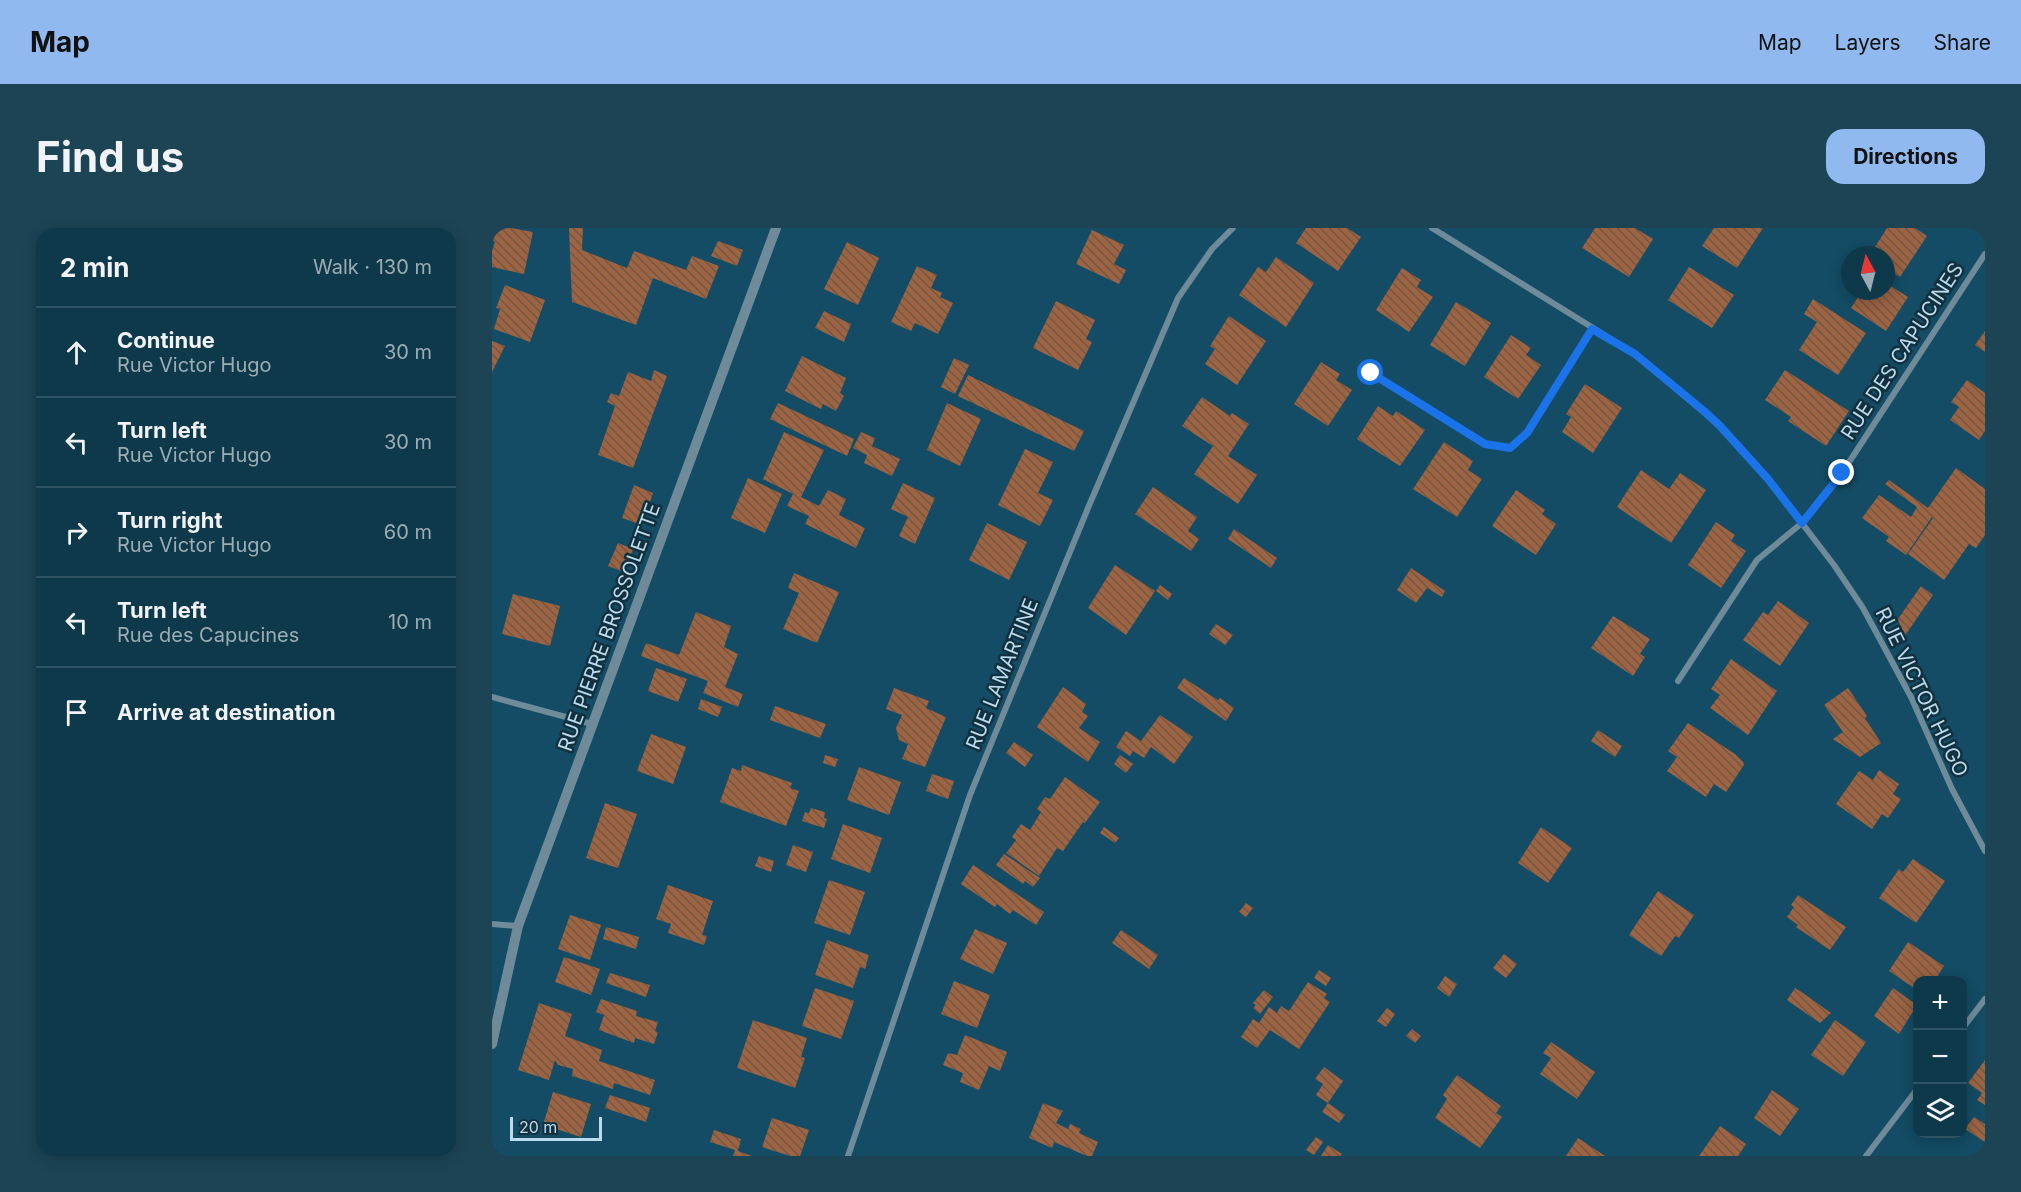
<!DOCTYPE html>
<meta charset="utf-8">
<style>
body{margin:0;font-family:Inter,sans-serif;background:#1c4455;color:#f1f3f6}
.controls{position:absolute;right:18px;bottom:18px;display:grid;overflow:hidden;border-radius:12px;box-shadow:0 3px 15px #0003}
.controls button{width:54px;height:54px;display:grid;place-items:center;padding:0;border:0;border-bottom:2px solid #2e5363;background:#0e394b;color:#f1f3f6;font:30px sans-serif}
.compass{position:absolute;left:1349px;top:18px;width:54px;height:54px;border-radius:50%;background:#0e394b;box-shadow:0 3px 15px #0003;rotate:353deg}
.scale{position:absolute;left:18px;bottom:15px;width:92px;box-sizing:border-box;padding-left:6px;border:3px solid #b9dbed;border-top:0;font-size:16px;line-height:21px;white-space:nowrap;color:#b9dbed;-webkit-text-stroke:4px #12303e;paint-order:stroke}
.stop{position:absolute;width:18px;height:18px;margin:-14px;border:4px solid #1a73e8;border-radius:50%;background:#fff}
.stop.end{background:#1a73e8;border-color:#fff;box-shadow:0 2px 6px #0008}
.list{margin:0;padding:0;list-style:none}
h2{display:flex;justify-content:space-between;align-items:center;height:78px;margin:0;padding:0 24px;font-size:26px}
h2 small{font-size:20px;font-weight:400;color:#9bacb5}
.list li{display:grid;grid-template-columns:39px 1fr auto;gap:18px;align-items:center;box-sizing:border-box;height:90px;padding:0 24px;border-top:2px solid #2e5363}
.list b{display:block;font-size:22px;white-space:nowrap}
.list p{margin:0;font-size:20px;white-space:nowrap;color:#9bacb5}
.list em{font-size:20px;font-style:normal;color:#9bacb5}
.icon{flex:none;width:33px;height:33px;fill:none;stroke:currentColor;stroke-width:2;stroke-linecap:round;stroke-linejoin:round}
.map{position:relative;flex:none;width:1493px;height:928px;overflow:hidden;border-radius:18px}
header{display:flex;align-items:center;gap:36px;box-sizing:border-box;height:84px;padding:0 30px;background:#90b9f0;color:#111}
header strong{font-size:28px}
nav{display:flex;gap:33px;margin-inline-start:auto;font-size:21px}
.intro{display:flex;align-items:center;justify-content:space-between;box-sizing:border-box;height:144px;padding:0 36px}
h1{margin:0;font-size:42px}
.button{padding:15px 27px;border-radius:18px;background:#90b9f0;color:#111;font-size:21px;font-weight:700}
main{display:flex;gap:36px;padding:0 36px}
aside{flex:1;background:#0e394b;border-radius:18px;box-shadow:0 3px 15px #0003}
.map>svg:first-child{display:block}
</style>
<header>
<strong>Map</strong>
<nav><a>Map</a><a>Layers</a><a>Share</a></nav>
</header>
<div class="intro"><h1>Find us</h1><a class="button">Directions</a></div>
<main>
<aside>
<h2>2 min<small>Walk · 130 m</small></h2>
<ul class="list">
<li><svg class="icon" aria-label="ahead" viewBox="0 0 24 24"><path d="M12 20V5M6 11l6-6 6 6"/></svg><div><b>Continue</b><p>Rue Victor Hugo</p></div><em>30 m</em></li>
<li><svg class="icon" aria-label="left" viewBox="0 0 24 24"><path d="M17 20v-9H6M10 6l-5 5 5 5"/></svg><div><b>Turn left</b><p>Rue Victor Hugo</p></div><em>30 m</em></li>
<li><svg class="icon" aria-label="right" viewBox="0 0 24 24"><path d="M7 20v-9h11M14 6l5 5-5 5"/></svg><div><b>Turn right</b><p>Rue Victor Hugo</p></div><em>60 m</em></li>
<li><svg class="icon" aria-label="left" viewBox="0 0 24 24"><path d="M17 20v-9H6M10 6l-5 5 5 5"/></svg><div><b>Turn left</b><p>Rue des Capucines</p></div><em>10 m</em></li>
<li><svg class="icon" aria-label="arrive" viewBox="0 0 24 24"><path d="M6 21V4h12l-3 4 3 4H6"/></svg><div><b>Arrive at destination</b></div></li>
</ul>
</aside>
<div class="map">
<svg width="1493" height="928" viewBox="0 0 1493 928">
<defs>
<pattern id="building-back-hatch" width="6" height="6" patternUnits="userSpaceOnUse" patternTransform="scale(1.5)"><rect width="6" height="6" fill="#9c6442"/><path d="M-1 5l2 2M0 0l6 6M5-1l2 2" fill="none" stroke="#745644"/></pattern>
</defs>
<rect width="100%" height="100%" fill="#134c64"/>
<g fill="url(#building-back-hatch)">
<path d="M3,0H19L41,4L32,46L0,39V23L3,14L0,12Z"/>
<path d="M77,0H91L90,22L135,40L142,23L194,42L200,28L227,38L214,71L161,50L144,97L80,74Z"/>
<path d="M814,0H855L869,9L846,43L804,15Z"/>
<path d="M1103,0H1143L1161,11L1137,49L1090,20Z"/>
<path d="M1222,0H1271L1245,40L1210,18Z"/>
<path d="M1395,0H1423L1435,8L1408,49L1394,40V27H1378Z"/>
<path d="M600,2L632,17L622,36L634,42L627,56L584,36Z"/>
<path d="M226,13L251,22L245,38L219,28Z"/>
<path d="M355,14L387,30L366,77L332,61Z"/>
<path d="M784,29L822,55L794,99L747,67L766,39L774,44Z"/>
<path d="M425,38L445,47L439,60L450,65L448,69L461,75L446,106L423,95L419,103L399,94Z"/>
<path d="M1197,39L1242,67L1220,100L1176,72Z"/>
<path d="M910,40L929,52L925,59L941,69L917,104L884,82Z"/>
<path d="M1394,55L1416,69L1394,103L1359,80L1370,63H1394Z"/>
<path d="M13,57L53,72L38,114L2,101L8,81L4,80Z"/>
<path d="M1321,71L1374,105L1346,147L1307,122L1325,94L1312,86Z"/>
<path d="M564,73L603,92L594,111L600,114L586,142L541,120Z"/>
<path d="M964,74L999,95L973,138L938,117Z"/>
<path d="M332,83L359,96L352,114L323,100Z"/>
<path d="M737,88L774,113L745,157L713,136L723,121L718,118Z"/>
<path d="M1493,103V124L1483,117Z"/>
<path d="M1019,107L1039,120L1034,127L1049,137L1026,171L992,149Z"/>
<path d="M0,113L13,118L0,144Z"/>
<path d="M310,128L354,150L348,165L352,168L344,183L331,176L329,181L293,163Z"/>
<path d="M462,130L477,137L463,166L449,159Z"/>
<path d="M829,134L848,146L844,152L860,162L836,198L802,176Z"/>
<path d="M162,142L175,148L141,240L106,227L123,178L115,174L119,165L127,168L136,144L159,153Z"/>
<path d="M1293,142L1357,183L1334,218L1296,193L1299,189L1273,172Z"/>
<path d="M476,147L592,203L582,223L466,168Z"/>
<path d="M1475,152L1493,165V203L1487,212L1458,192L1467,179L1459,174Z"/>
<path d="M1093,156L1130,180L1101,225L1070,204L1079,189L1074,186Z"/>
<path d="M710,169L738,188L740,185L757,196L736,228L765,247L746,276L702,246L721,218L690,198Z"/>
<path d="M286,175L362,211L355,228L278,191Z"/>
<path d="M455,175L489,191L468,238L435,222Z"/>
<path d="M886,178L901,188L904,183L933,202L908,238L865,211Z"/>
<path d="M292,204L332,222L309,269L327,278L336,262L354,271L347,287L373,300L364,320L313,296L317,288L295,278L301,266L271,251Z"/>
<path d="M369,204L383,210L380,218L408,231L400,248L372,235L375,227L361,220Z"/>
<path d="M952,214L981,233L976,242L990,251L965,289L921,261Z"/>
<path d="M533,221L561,234L546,265L561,272L548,298L506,277Z"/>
<path d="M1464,240L1493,261V307L1484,320L1477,316L1452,352L1416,326L1441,290L1440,289L1414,327L1394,313L1397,309L1370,290L1387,267L1419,289L1425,279L1393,256L1397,252L1436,280Z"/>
<path d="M1149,242L1177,261L1188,245L1214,262L1179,315L1125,279Z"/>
<path d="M256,250L290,266L273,305L239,290Z"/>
<path d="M411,255L443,270L423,316L407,308L416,289L399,281Z"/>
<path d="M142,257L161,265L150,297L130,290Z"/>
<path d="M661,259L705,289L696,303L707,311L699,323L643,286Z"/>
<path d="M1024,262L1053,282L1050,286L1064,296L1044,327L1000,298Z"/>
<path d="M1224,294L1243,307L1239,313L1254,323L1229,360L1196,337Z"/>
<path d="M495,295L535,314L517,352L477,332Z"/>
<path d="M742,301L785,330L779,340L736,311Z"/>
<path d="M126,315L141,321L132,344L116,338Z"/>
<path d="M623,337L663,363L634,407L596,380Z"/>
<path d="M919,340L953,363L950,369L935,360L924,375L905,362Z"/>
<path d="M302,345L347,364L325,415L291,401L307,365L296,360Z"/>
<path d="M668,357L680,366L676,372L664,363Z"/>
<path d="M1429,358L1441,367L1412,409L1406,391Z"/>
<path d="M21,366L68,378L58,418L10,406Z"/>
<path d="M1286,373L1317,395L1288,438L1251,412L1271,384L1276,387Z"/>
<path d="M204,384L239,398L232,419L246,426L233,459L251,466L246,479L211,465L216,453L149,428L154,415L187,427Z"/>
<path d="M1121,388L1158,411L1148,426L1153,429L1141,448L1099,420Z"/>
<path d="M724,396L741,407L733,417L717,406Z"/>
<path d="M1239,431L1285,463L1256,507L1218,480L1228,467L1219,461Z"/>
<path d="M164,440L195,451L186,474L156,463Z"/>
<path d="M692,450L726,472L728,470L742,480L734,493L685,460Z"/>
<path d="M571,459L594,476L590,484L596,488L587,500L608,514L596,534L545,499Z"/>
<path d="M402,460L437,473L434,480L454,489L433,539L410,531L416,516L407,512L404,500L410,487L394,481Z"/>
<path d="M1356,460L1375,488L1373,490L1389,515L1368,529L1341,511L1351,504L1332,477Z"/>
<path d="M209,471L230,479L226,489L206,481Z"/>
<path d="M283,478L334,496L328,510L278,492Z"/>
<path d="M668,487L701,509L682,536L659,519L652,530L641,523L638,528L624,519L634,503L649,513Z"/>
<path d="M1196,495L1243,526L1251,534L1252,537L1234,564L1222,556L1214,569L1175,543L1185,529L1176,523Z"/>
<path d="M1106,502L1130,518L1123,529L1099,513Z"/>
<path d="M159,506L194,519L181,556L145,543Z"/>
<path d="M522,514L541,527L533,539L514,525Z"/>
<path d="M333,527L346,531L343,539L331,535Z"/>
<path d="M628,527L641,536L634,545L622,536Z"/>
<path d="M250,537L300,555L298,560L307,563L294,598L228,574L240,540L249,543Z"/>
<path d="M367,539L409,554L397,587L355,572Z"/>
<path d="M1387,542L1407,556L1401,566L1409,571L1396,590L1390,586L1380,601L1344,576L1367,543L1381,552Z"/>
<path d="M440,546L462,553L456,571L434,563Z"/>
<path d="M573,549L608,574L593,595L591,594L571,623L565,620L547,648L514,625L524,612L520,609L529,596L538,602L549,584L545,581L553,569L558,571Z"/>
<path d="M113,575L145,586L126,640L94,630Z"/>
<path d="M319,580L333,584L332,590L335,591L332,600L310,593L313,584L317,585Z"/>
<path d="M351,596L390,610L378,645L339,631Z"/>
<path d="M612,599L627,610L623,615L608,605Z"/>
<path d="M1049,599L1080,620L1056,655L1026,635Z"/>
<path d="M301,617L321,624L314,644L294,637Z"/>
<path d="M512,626L548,650L541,659L533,653L531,656L504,637Z"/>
<path d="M267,628L282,633L279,644L263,638Z"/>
<path d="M1421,631L1453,653L1424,695L1387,670L1407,641L1411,644Z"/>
<path d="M481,637L552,684L544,697L521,682L518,686L505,676L503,679L469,656Z"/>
<path d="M337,652L373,664L358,707L322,695Z"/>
<path d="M176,657L221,673L210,707L215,708L212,717L176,705L179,696L164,691Z"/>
<path d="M1166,663L1202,687L1187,710L1183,708L1169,728L1137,707Z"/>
<path d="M1306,667L1354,699L1338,722L1304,699L1306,697L1295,689L1302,679L1299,677Z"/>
<path d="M754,675L761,680L754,689L747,684Z"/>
<path d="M78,687L109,697L98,732L66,721Z"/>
<path d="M114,699L147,709L144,721L111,711Z"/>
<path d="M483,701L515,715L501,746L468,731Z"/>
<path d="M629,702L666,727L657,741L620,715Z"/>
<path d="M335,712L377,727L373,741L368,739L361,760L323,747Z"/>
<path d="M1416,714L1452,738L1443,752H1426L1425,762L1397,743Z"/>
<path d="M1012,726L1025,736L1014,750L1001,740Z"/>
<path d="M72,729L108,741L99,767L63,754Z"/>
<path d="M827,742L839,750L834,758L822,750Z"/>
<path d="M118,745L158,757L154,769L114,755Z"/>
<path d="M953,748L965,756L957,769L945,760Z"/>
<path d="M462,753L498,767L485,800L449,786Z"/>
<path d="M816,754L835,766L832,770L838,774L807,821L778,802L765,820L749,809L761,791L767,795L777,779L785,785L789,778L797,783Z"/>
<path d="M323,760L362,773L349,811L310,798Z"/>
<path d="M1303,760L1311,765L1339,785L1328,795L1302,777L1295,772Z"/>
<path d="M1401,760L1425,777L1407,806L1382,788Z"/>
<path d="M772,762L781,769L768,786L761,780L764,777L761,775Z"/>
<path d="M109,771L145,783L144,788L166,794L163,803L166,804L162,816L143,810L142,815L107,802L112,787L104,784Z"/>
<path d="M47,775L80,786L73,808L110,822L107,833L163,852L158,867L122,855L121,861L80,848L81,841L66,837L63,832L57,852L26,842Z"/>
<path d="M895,780L903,786L894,799L885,793Z"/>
<path d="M261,792L315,810L309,829L313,830L303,860L245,840Z"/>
<path d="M1343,792L1374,814L1351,848L1319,827Z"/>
<path d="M920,801L929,808L923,815L914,808Z"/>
<path d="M473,807L515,824L508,843L497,838L487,862L468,854L471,845L451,837L456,825L465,827Z"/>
<path d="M1059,814L1103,844L1085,871L1048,846L1059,830L1051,825Z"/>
<path d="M1493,832V877L1485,872L1490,865L1476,855Z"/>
<path d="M832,839L851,853L836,875L824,867L831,856L823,851Z"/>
<path d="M965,847L1009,878L1004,885L1010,889L988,920L943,890L955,871L951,867Z"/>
<path d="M1280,862L1307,881L1288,908L1262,890Z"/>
<path d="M61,864L99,876L89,909L51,897Z"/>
<path d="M118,867L158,880L154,894L113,880Z"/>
<path d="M551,875L571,883L564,895L576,901L578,896L589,901L587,905L606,914L600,928H595L562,914L560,920L537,910Z"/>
<path d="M836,875L853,887L847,895L830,884Z"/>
<path d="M1482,889L1493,896V914L1473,901Z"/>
<path d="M280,890L317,902L308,928H298L270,919Z"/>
<path d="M1228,898L1254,916L1246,928H1207Z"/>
<path d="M222,902L249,911L246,923L260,928H241L243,922L218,914Z"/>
<path d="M824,909L831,914L822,927L814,922Z"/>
<path d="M1086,910L1113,928H1074Z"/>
<path d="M836,917L850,926L848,928H829Z"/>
</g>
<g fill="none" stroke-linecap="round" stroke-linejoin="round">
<g stroke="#6f8b9a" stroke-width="6">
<path d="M940,0L1143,126L1228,198L1276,251L1342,337L1371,380L1419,469L1460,561L1493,623"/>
<path d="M879,145L993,216L1018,220L1036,205L1100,101"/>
<path d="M1186,453L1265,332L1310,295L1350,245L1493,26"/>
<path d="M0,469L100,496"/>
<path d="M0,696L26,698"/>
<path d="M1470,801L1493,771"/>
<path d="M356,928L478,567L596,280L686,70L720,21L741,0"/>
<path d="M1374,928L1426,860"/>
</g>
<path stroke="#6f8b9a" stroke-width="10" d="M0,816L26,698L284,0"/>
</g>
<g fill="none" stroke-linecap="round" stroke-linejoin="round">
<path stroke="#1a73e8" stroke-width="8" d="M879,145L993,216L1018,220L1035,205L1100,101L1143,126L1212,183L1228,198L1276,251L1310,295L1350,245"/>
</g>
<g text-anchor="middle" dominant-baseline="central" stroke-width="5" stroke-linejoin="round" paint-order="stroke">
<g font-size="20" fill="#b9dbed" stroke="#12303e">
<text transform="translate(1410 123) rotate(-57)">RUE DES CAPUCINES</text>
<text transform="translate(117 399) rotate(-70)">RUE PIERRE BROSSOLETTE</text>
<text transform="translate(510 446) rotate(-68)">RUE LAMARTINE</text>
<text transform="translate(1430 464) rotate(64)">RUE VICTOR HUGO</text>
</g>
</g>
</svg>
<div class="controls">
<button>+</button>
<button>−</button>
<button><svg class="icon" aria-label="layers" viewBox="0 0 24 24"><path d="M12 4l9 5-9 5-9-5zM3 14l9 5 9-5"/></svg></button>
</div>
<svg class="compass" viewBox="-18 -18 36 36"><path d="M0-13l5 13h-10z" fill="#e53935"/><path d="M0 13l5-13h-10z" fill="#9bacb5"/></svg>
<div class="scale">20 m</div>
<div class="stop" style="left:879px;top:145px"></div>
<div class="stop end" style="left:1350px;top:245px"></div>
</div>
</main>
